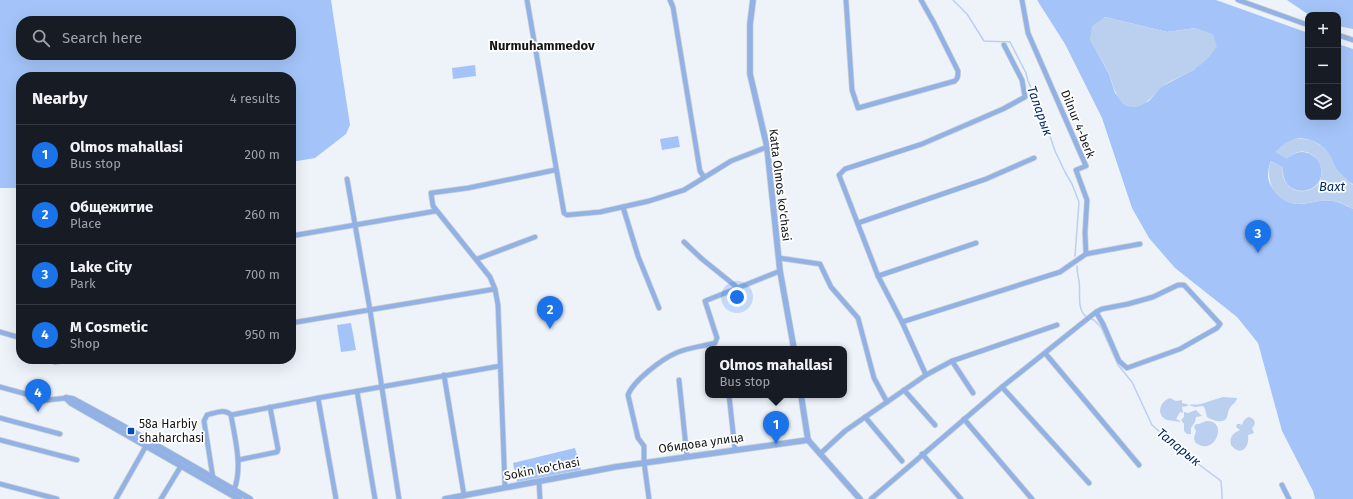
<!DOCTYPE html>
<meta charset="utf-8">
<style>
body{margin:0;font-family:"Fira Sans",sans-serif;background:#20242c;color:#f1f3f6}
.controls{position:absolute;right:12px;top:12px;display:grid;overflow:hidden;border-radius:8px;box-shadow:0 4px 16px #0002}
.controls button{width:36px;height:36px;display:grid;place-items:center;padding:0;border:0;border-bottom:1px solid #363941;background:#171b24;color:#f1f3f6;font:20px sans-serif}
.you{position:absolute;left:737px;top:297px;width:14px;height:14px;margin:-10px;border:3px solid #fff;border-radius:50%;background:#1a73e8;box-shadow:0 0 0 6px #1a73e833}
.badge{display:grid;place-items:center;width:26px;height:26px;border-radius:50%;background:#1a73e8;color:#fff;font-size:13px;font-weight:700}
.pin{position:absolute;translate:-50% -33px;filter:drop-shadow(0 1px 2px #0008)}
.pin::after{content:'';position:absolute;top:21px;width:14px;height:12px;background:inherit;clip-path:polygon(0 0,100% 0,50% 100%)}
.popup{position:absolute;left:705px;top:346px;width:142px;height:52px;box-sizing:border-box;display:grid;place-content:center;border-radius:8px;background:#171b24;filter:drop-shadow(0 1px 3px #0005);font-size:13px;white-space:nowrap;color:#9ea1a6}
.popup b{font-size:15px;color:#f1f3f6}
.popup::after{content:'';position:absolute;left:50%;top:100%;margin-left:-8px;border:8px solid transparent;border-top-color:#171b24}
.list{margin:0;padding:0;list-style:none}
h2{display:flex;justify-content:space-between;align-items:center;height:52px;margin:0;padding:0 16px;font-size:17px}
h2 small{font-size:13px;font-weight:400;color:#9ea1a6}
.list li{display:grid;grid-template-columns:26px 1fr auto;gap:12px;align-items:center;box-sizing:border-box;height:60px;padding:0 16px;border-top:1px solid #363941}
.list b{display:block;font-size:15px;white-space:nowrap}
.list p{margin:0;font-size:13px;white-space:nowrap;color:#9ea1a6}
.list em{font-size:13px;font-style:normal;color:#9ea1a6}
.icon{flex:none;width:22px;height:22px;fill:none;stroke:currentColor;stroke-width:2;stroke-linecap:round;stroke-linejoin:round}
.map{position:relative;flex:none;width:1353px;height:499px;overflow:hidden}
.search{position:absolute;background:#171b24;box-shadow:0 4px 16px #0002;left:16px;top:16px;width:280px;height:44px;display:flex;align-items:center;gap:10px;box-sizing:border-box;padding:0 14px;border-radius:16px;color:#9ea1a6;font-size:15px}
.panel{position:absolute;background:#171b24;box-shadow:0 4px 16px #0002;left:16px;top:72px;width:280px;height:292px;border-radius:16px}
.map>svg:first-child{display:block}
</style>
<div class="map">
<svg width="1353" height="499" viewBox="0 0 1353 499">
<rect width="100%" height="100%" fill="#eef3fa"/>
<g fill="#a4c4f9" fill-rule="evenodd">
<path d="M0,0H331L350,125L346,134L315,158L291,162V77H21V188H0ZM21,21H291V55H21Z"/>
<path d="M1037,0H1216L1308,33V117H1338V44L1353,49V184C1347,180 1338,174 1335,167C1333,164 1332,159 1330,156C1323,143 1310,138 1296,138L1289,157C1296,152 1304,150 1312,155C1317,158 1320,162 1321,167C1327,196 1281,201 1283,168L1271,161C1269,166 1268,171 1268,177C1270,191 1285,204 1298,204C1310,204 1321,199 1333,201C1340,202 1347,206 1353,209V499H1315L1313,491L1282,431L1258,343L1237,317L1175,268L1149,238L1132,208L1102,118L1065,44ZM1105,17L1167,32L1196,28L1195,69L1161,87L1149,101L1135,107L1124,104L1115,93L1109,74L1090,39Z"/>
<path d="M1287,0H1353V29L1338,26V15H1309Z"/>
<path d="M475,65L476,76L453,79L452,68Z"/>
<path d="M678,136L680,147L662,150L660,139Z"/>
<path d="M351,323L356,350L341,352L337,325Z"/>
<path d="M575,448L581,470L517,482L513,463Z"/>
</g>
<g fill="#bbcfef">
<path d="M1105,17L1167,32L1196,28L1213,34L1217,46C1204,68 1188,72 1166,84C1156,90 1148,106 1135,107C1117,109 1114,86 1109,74C1104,63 1095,50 1090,39L1092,26Z"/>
<path d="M1296,138L1311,140L1322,146L1330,155L1336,169L1353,185V209C1347,205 1340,202 1333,201C1321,199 1310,204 1298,204C1276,204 1264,181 1271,161L1283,168C1282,174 1283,180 1288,185C1292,190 1299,192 1305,191C1339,185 1314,132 1287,159L1275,152L1285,143Z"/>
<path d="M1223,397L1237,398C1236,403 1233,403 1230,408C1228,410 1228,414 1227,417C1224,425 1212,420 1207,417L1205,409L1203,406L1195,407L1188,405C1192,404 1197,405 1201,404C1208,402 1215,399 1223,397Z"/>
<path d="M1170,398L1176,401L1182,400V403L1187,404L1188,406L1182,407L1183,413L1180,412L1176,419L1180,421V422C1176,421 1171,421 1167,420C1156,415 1159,402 1170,398Z"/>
<path d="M1196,410L1202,416L1196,417L1195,422L1191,428V434H1187L1184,431V424L1181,420L1184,417V412L1188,413Z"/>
<path d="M1248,417C1255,418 1257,424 1252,428L1254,433L1248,435C1250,448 1240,457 1231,445C1229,437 1233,433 1240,430L1236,427L1237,424H1240L1242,425L1244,420Z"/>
<path d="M1206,421C1230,420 1214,459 1195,442L1194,438L1196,431L1194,427L1196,424H1199Z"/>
</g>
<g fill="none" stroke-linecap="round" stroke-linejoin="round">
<g stroke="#bbcfef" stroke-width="1.5">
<path d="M953,0L967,14L984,41L1010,42L1026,73L1028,81L1044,118L1055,151L1065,172L1072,184L1079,202L1075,256"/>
<path d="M1077,266C1077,273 1078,275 1079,281C1081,291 1076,311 1087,317"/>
<path d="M1091,319L1094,320L1101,327L1118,365L1132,382L1152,425L1189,457L1221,481L1222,493V499"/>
</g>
<defs>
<g id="minor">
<path d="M527,0L564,213L567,215L600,212L649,201L684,190L731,161L767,147"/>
<path d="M670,0L673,7L700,171L704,177"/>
<path d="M846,0L852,90L858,108L955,81C958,78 958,76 958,71L934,23L921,0"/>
<path d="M1022,0L1028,33L1086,166L1076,170L1087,200L1085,233L1086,254"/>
<path d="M1238,0L1308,25"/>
<path d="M1338,35L1353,40"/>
<path d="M347,179L370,310L399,499"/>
<path d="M623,207L638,256L659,308"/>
<path d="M858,223L986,179L1034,158"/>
<path d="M291,236L436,211"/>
<path d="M684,242L702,259L738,288"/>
<path d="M779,258L820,264L831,287L858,318L874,378L887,402"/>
<path d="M477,259L535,237"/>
<path d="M878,276L976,243"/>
<path d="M19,279H21"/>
<path d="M902,322L1060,272L1086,254L1140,244"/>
<path d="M291,323L495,289"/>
<path d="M0,332L21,338"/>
<path d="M1045,353L1139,465"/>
<path d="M952,361L973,393"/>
<path d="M55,362L74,359"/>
<path d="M444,375L464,495"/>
<path d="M926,375L902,322L878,276L839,175L845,169L922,144L1003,109L1025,97L1022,80L1004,45"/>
<path d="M679,380L687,457"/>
<path d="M0,387L48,400L66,398"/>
<path d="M1002,387L1089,483"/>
<path d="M904,390L935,425"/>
<path d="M357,391L375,499"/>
<path d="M729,395L735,450"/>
<path d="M318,398L336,499"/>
<path d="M865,417L902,461"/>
<path d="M0,418L60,434"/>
<path d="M964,419L1032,499"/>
<path d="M0,440L77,460"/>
<path d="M820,454L845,431L926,375L952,361L1057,325"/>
<path d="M922,454L961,499"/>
<path d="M238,460L277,452L278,449L270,407"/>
<path d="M213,478L204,421L207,415C215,413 225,408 231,415"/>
<path d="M539,482L540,499"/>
<path d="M0,484L57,499"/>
<path d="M1282,485L1289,499"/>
<path d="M505,487L498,305L495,289L490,277L433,206L431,193L468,188L555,170"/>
<path d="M234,490C243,467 235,439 231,415L318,398L500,366"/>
<path d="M116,499L146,446"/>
<path d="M161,499L181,466"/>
<path d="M649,499L644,462V446L638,438L628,395C633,381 662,359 676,353C687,348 704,346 715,343L717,338L705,301L780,271"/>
<path d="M871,499L1002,387L1096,312L1102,309L1128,304L1153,297L1178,285H1184L1220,324L1217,328L1180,349L1127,368L1119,361L1103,324L1096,312"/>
</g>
<g id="tertiary">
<path d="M753,0L750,24V74L767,147L780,271L794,349"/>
<path d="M801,395L808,440"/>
<path d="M66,398L73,399L121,425L250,499"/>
<path d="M66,398L71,403L239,499"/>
<path d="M808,440L860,499"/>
<path d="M445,499L615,467L808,440"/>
</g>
</defs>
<use href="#minor" stroke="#cbd0d6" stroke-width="6"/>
<use href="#tertiary" stroke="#cbd0d6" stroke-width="7"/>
<use href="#minor" stroke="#92b2e5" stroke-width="4.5"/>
<use href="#tertiary" stroke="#92b2e5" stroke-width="5.5"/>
</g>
<rect fill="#044db7" stroke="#fff" stroke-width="1.5" x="127" y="427" width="8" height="8" rx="2"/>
<g text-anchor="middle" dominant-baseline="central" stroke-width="3.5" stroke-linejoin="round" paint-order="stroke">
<g font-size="12" fill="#141618" stroke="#fff">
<text transform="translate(1078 124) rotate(68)">Dilnur 4-berk</text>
<text transform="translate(780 185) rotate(83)">Katta Olmos ko'chasi</text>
<text transform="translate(701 443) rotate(-8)">Обидова улица</text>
<text transform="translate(542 469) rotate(-11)">Sokin ko'chasi</text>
</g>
<g font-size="12" fill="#141618" stroke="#fff" text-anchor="start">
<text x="139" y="424">58a Harbiy<tspan x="139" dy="14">shaharchasi</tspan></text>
</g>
<g font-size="13" font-weight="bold" fill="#141618" stroke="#fff">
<text x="542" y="45">Nurmuhammedov</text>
</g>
<g font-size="13" font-style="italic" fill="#00286b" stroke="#fff">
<text transform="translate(1040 111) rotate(70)">Таларык</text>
<text x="1332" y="186">Baхt</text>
<text transform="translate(1179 447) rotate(39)">Таларык</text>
</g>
</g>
</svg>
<div class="controls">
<button>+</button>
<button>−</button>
<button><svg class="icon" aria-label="layers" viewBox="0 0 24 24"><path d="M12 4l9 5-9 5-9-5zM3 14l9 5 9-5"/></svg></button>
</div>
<div class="you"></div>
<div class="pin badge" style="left:776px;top:444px">1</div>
<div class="popup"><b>Olmos mahallasi</b>Bus stop</div>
<div class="pin badge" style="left:550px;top:329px">2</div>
<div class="pin badge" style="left:1258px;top:253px">3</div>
<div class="pin badge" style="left:38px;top:412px">4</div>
<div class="search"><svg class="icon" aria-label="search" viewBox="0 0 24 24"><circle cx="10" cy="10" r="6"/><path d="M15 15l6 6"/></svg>Search here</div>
<section class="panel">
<h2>Nearby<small>4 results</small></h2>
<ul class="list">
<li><span class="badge">1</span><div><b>Olmos mahallasi</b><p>Bus stop</p></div><em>200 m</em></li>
<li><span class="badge">2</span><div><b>Общежитие</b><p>Place</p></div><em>260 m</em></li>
<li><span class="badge">3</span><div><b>Lake City</b><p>Park</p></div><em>700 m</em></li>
<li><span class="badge">4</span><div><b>M Cosmetic</b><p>Shop</p></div><em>950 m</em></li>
</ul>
</section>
</div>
